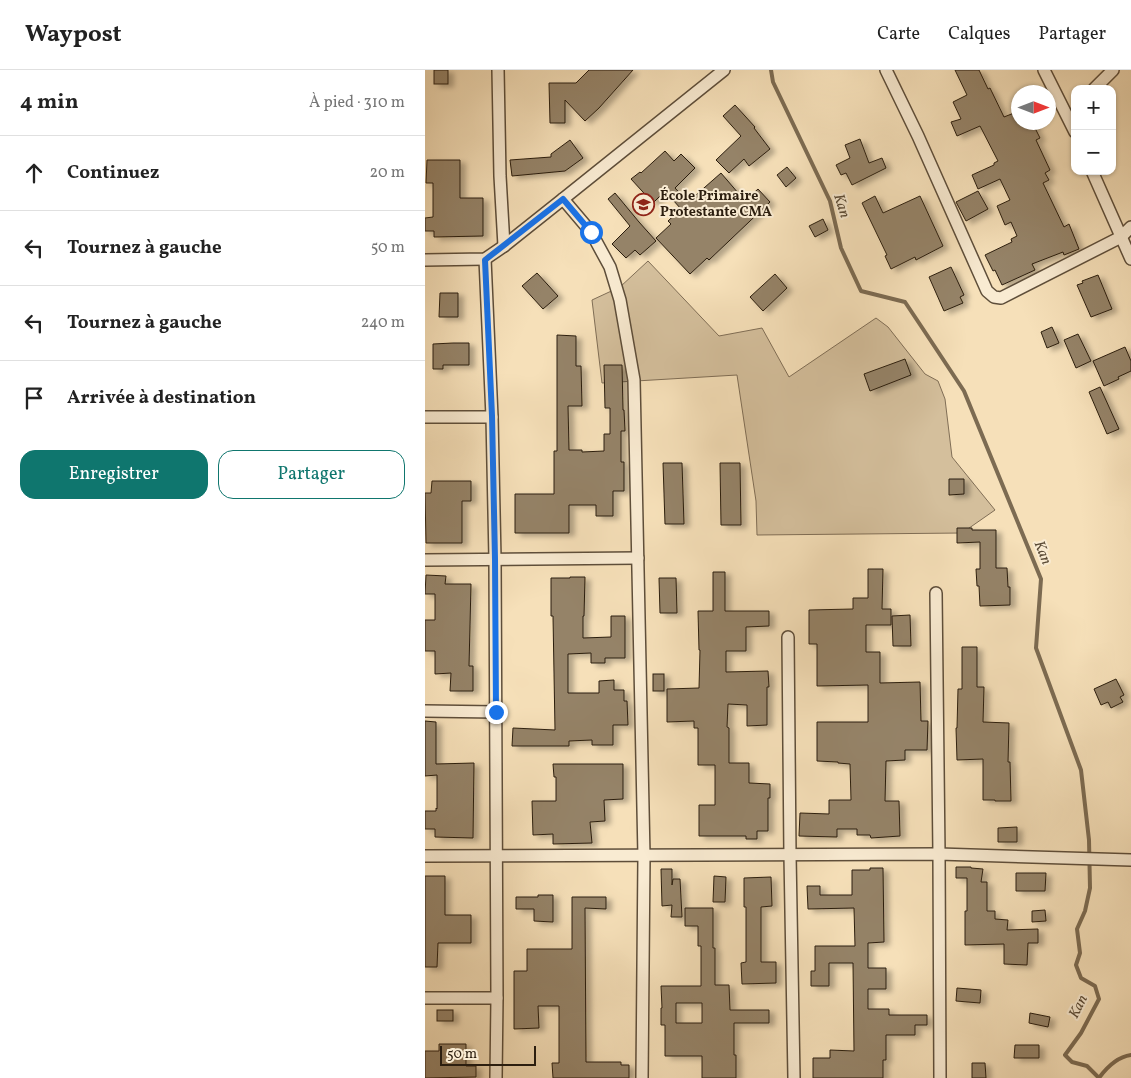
<!DOCTYPE html>
<html lang="fr">
<meta charset="utf-8">
<style>
body{margin:0;font-family:Vollkorn,serif;background:#f6f6f6;color:#222}
.controls{position:absolute;right:15px;top:15px;display:grid;overflow:hidden;border-radius:10px;box-shadow:0 1px 4px #0004}
.controls button{width:45px;height:45px;display:grid;place-items:center;padding:0;border:0;border-bottom:1px solid #e0e0e0;background:#fff;color:#222;font:25px sans-serif}
.compass{position:absolute;left:586px;top:15px;width:45px;height:45px;border-radius:50%;background:#fff;box-shadow:0 1px 4px #0004;rotate:90deg}
.scale{position:absolute;left:15px;bottom:12px;width:96px;box-sizing:border-box;padding-left:5px;border:2px solid #2c1e0f;border-top:0;font-size:14px;line-height:18px;white-space:nowrap;color:#2c1e0f;-webkit-text-stroke:4px #f9ebd2;paint-order:stroke}
.stop{position:absolute;width:15px;height:15px;margin:-11px;border:4px solid #1a73e8;border-radius:50%;background:#fff}
.stop.end{background:#1a73e8;border-color:#fff;box-shadow:0 1px 5px #0008}
.list{margin:0;padding:0;list-style:none}
h2{display:flex;justify-content:space-between;align-items:center;height:65px;margin:0;padding:0 20px;font-size:21px}
h2 small{font-size:16px;font-weight:400;color:#767676}
.list li{display:grid;grid-template-columns:32px 1fr auto;gap:15px;align-items:center;box-sizing:border-box;height:75px;padding:0 20px;border-top:1px solid #e0e0e0}
.list b{display:block;font-size:19px;white-space:nowrap}
.list em{font-size:16px;font-style:normal;color:#767676}
.actions{display:flex;gap:10px;padding:15px 20px}
.actions a{flex:1;padding:11px 0;border:1px solid #0f766e;border-radius:15px;text-align:center;font-size:18px;color:#0f766e}
.actions .main{background:#0f766e;color:#fff}
.icon{flex:none;width:28px;height:28px;fill:none;stroke:currentColor;stroke-width:2;stroke-linecap:round;stroke-linejoin:round}
.map{position:relative;flex:none;width:706px;height:1008px;overflow:hidden}
header{display:flex;align-items:center;gap:30px;box-sizing:border-box;height:70px;padding:0 25px;background:#fff;border-bottom:1px solid #e0e0e0}
header strong{font-size:24px}
nav{display:flex;gap:28px;margin-inline-start:auto;font-size:18px}
main{display:flex}
aside{flex:1;background:#fff}
.map>svg:first-child{display:block}
</style>
<header>
<strong>Waypost</strong>
<nav><a>Carte</a><a>Calques</a><a>Partager</a></nav>
</header>
<main>
<aside>
<h2>4 min<small>À pied · 310 m</small></h2>
<ul class="list">
<li><svg class="icon" aria-label="ahead" viewBox="0 0 24 24"><path d="M12 20V5M6 11l6-6 6 6"/></svg><div><b>Continuez</b></div><em>20 m</em></li>
<li><svg class="icon" aria-label="left" viewBox="0 0 24 24"><path d="M17 20v-9H6M10 6l-5 5 5 5"/></svg><div><b>Tournez à gauche</b></div><em>50 m</em></li>
<li><svg class="icon" aria-label="left" viewBox="0 0 24 24"><path d="M17 20v-9H6M10 6l-5 5 5 5"/></svg><div><b>Tournez à gauche</b></div><em>240 m</em></li>
<li><svg class="icon" aria-label="arrive" viewBox="0 0 24 24"><path d="M6 21V4h12l-3 4 3 4H6"/></svg><div><b>Arrivée à destination</b></div></li>
</ul>
<div class="actions"><a class="main">Enregistrer</a><a>Partager</a></div>
</aside>
<div class="map">
<svg width="706" height="1008" viewBox="0 0 706 1008">
<defs>
<filter id="shadow"><feDropShadow dx="5.5" dy="3" stdDeviation="2.5" flood-color="#0004"/></filter>
</defs>
<rect width="100%" height="100%" fill="#f6e0b9"/>
<filter id="stains"><feTurbulence type="fractalNoise" baseFrequency=".004" numOctaves="4"/><feColorMatrix values="0 0 0 0 .2 0 0 0 0 .09 0 0 0 0 .02 0 0 0 .5 -.17"/></filter>
<radialGradient id="worn" r=".72"><stop offset=".6" stop-color="#630" stop-opacity="0"/><stop offset="1" stop-color="#630" stop-opacity=".3"/></radialGradient>
<path fill="#d4bf9c" stroke="#806e56" d="M223,191L294,266L337,258L364,307L451,248L463,257L500,304L513,311L520,329L527,387L570,440L537,463L332,465L331,431L312,305L177,313L167,230L195,217Z"/>
<g fill="none" stroke-linecap="round" stroke-linejoin="round">
<g stroke="#7c6b52" stroke-width="4">
<path d="M346,0L348,12L405,131L416,178L436,221L480,232L498,259L539,321L616,509L611,578L656,700L664,770L665,818L660,841L652,859L655,883L651,895L656,908L670,916L674,929L656,963L640,985L647,992L662,996L674,1008"/>
<path d="M674,1008C682,997 692,987 706,985"/>
</g>
</g>
<g fill="#958367" stroke="#2c1e0f" fill-rule="evenodd" filter="url(#shadow)">
<rect x="9" y="0" width="14" height="14"/>
<path d="M164,0H208L174,38L160,51L140,30V53H125L124,13H151Z"/>
<path d="M530,0H554L563,19L565,18L579,47L594,41V52H607L615,68L611,70L625,100L620,103L624,110L618,113L639,157L644,154L654,179L639,185L638,182L607,194L610,200L577,215L570,200L568,201L560,185L587,172L586,169L592,166L586,152L580,155L572,136L585,130L575,109L553,119L547,105L569,95V93L573,91L555,56L532,66L526,52L536,49L528,32L542,25Z"/>
<path d="M310,35L330,57L329,58L345,79L324,96L319,89L304,103L291,90L316,66L298,46Z"/>
<path d="M435,69L444,93L457,88L461,98L427,115L421,103L416,105L411,95L425,88L420,75Z"/>
<path d="M145,70L158,88L140,101L87,106L85,90L126,87V84Z"/>
<path d="M240,81L249,91L256,84L270,98L250,118L263,132L296,103L320,131L333,119L345,132L284,190L282,188L265,204L231,168L246,154L243,151L256,139L240,121L228,133L206,109L215,102L216,103Z"/>
<path d="M2,90H35V128H58V166L9,167V161H0V148L8,147V113H1Z"/>
<path d="M362,97L371,108L361,117L352,105Z"/>
<path d="M553,121L563,139L541,151L531,132Z"/>
<path d="M190,123L214,152L231,171L215,185L210,180L201,188L187,174L205,156L183,129Z"/>
<path d="M450,126L458,143L495,126L518,176L491,190L490,187L466,199L460,186L462,185L437,133Z"/>
<path d="M398,149L403,160L390,167L384,156Z"/>
<path d="M526,197L539,225L535,227L538,233L519,241L504,207Z"/>
<path d="M112,203L133,226L118,239L97,216Z"/>
<path d="M350,204L362,218L338,241L325,227Z"/>
<path d="M673,205L687,239L666,247L652,215L658,213L657,211Z"/>
<path d="M15,223H33V247H14Z"/>
<path d="M627,257L634,273L622,278L616,262Z"/>
<path d="M653,264L666,291L651,298L639,270Z"/>
<path d="M132,265L151,266V296H156L157,336H143L144,380H157V382L179,381V364H185V338H180L179,295H197L198,340H199L200,361H196V392H199V421H188V446H171V435H144V463H90V424H129V381H132Z"/>
<path d="M28,273H44V295H18V299H8V274Z"/>
<path d="M700,277L706,291V301L693,307L694,309L679,316L668,291Z"/>
<path d="M480,289L486,305L445,321L439,304Z"/>
<path d="M675,317L694,359L682,364L664,322Z"/>
<path d="M238,393H257L259,454H240Z"/>
<path d="M295,393H315L316,455H296Z"/>
<path d="M524,409H539V424L524,425Z"/>
<path d="M7,411H46V431H37V473H1L0,423H6Z"/>
<path d="M532,458H547V460H571V498H582L583,517H585V535L555,536L554,516H552L551,499H555V472L532,473Z"/>
<path d="M443,499H458L457,539H466V555H441V582H455V613L495,612L496,651H503L502,680H480V690L461,691L460,731H474L475,766L446,768L445,765H432V759H412V767L374,766L375,743L404,744V730H426L425,694L413,693V692L392,691V652H443V615L392,616V574H384V540L428,539V528H443Z"/>
<path d="M288,502H300V541H344V556L321,557V581H301V602L343,601L344,617H342V655L322,656V635L303,634L302,657L304,658V693H324V713L345,714V728H343V761H332V769H321V766H274V735H290V695H273V658H269V651L242,652V619L274,618L275,580H274L273,541H288Z"/>
<path d="M1,505L21,506L20,514H46L44,596H48V621H25L26,603L10,604V581H0V550H10V524H0Z"/>
<path d="M145,507H160L159,546H158V568L186,567V546H200V588H180V593H166V583L143,584V623H174V611L189,610V620H199V631H202L203,655H188V675H167V670L144,671V676H87L88,658L130,660L128,546H126V508H145Z"/>
<path d="M234,508H251L252,543H235Z"/>
<path d="M485,545L486,576H468L467,546Z"/>
<path d="M537,577H552V617H559L558,652L584,653L583,692H585L586,731H570V730H558V689L532,690L531,658H532L533,619H537Z"/>
<rect x="228" y="604" width="11" height="17"/>
<path d="M691,609L699,625L695,627L698,632L686,638L683,632L676,635L669,619Z"/>
<path d="M0,651L11,652V694L49,693L48,768L10,767V759H0V741H11V738L12,739V705L0,706Z"/>
<path d="M128,694H198V729L179,730L180,751L165,752L167,773L128,774V764L108,765L107,731H131V707H129Z"/>
<path d="M592,757V772H573V758Z"/>
<path d="M531,797H546V798L558,799L556,812H562V841H570V849L583,850L582,860L613,859V873H603L602,895L579,894V874L540,875V841H542V808H531Z"/>
<path d="M445,798H458L459,872L443,873V898H461V919H443V939H464V945H502V955H490V965H461V990H458V1008H388V988H405V980L429,981L428,893H404V916H386V901H390V876H430L429,838L383,839L382,816H395V825H427V800H445Z"/>
<path d="M236,799H247V815L248,809H255L257,847H246L247,835L237,836Z"/>
<path d="M591,803H621L620,821H591Z"/>
<path d="M0,806H20V845H46V873H13L12,897H0Z"/>
<path d="M289,806L301,807L300,832H288Z"/>
<path d="M346,807L347,836L336,837V892H351V913L317,914L316,893L321,892V837H319V808Z"/>
<path d="M113,825H128V852L109,851V839H91V827H113Z"/>
<path d="M147,827H181V839L160,838L161,992H196V995H204V1008H128L127,993H134V936H113L114,958L89,959V901H102V879H147Z"/>
<path d="M260,838H288V878H290V915H304L305,940H344V953H309V985H311V1008H277V986H240V955H236V938H237L236,916H276V876H273V856H260ZM251,933H277V953H251Z"/>
<path d="M620,840L621,851L607,852V841Z"/>
<path d="M532,918L556,920L555,933L531,931Z"/>
<rect x="12" y="940" width="16" height="11"/>
<path d="M605,943L625,947L623,957L604,953Z"/>
<path d="M14,974H41V996H51V1007L0,1008V981H14Z"/>
<path d="M590,975H614V988H589Z"/>
<path d="M547,993H560L561,1008H547Z"/>
</g>
<g fill="none" stroke-linecap="round" stroke-linejoin="round">
<defs>
<g id="street">
<path d="M73,0L75,106L79,176"/>
<path d="M461,0L493,66L562,221L569,227L576,228L696,167L706,157"/>
<path d="M619,0L650,62"/>
<path d="M669,19L688,0"/>
<path d="M667,101L706,189"/>
<path d="M138,129L166,162L185,197L195,230L209,310L219,786L217,1008"/>
<path d="M60,189L67,347L70,489L72,928L71,1008"/>
<path d="M0,190L60,189L79,176L138,129L299,0"/>
<path d="M0,347H67"/>
<path d="M0,490L213,488"/>
<path d="M511,523L514,784L515,1008"/>
<path d="M363,567L365,785L369,1008"/>
<path d="M0,641L71,642"/>
<path d="M0,786L514,784L706,790"/>
<path d="M0,928H72"/>
</g>
</defs>
<use href="#street" stroke="#5e4e3a" stroke-width="14"/>
<use href="#street" stroke="#f9ebd2" stroke-width="11"/>
</g>
<g fill="none" stroke-linecap="round" stroke-linejoin="round">
<path stroke="#1a73e8" stroke-width="6" d="M71,642L70,489L67,346L60,190L138,129L166,162"/>
</g>
<defs>
<symbol id="school-ring" viewBox="-11 -11 22 22"><circle r="9.5" fill="#f9ebd2" stroke="#8f2418" stroke-width="1.5"/><path d="M0-5L7-2L0 1L-7-2ZM-4 1L0 2.5L4 1V4Q0 6-4 4Z" fill="#8f2418"/></symbol>
</defs>
<g fill-rule="evenodd">
<use href="#school-ring" x="206" y="122" width="25" height="25"/>
</g>
<g text-anchor="middle" dominant-baseline="central" stroke-width="4" stroke-linejoin="round" paint-order="stroke">
<g font-size="14" font-weight="bold" fill="#2c1e0f" stroke="#f9ebd2" text-anchor="start">
<text x="235" y="126">École Primaire<tspan x="235" dy="16">Protestante CMA</tspan></text>
</g>
<g font-size="15" font-style="italic" fill="#5b4b36" stroke="#f9ebd2">
<text transform="translate(416 136) rotate(73)">Kan</text>
<text transform="translate(617 483) rotate(68)">Kan</text>
<text transform="translate(654 937) rotate(-63)">Kan</text>
</g>
</g>
<rect width="100%" height="100%" filter="url(#stains)"/>
<rect width="100%" height="100%" fill="url(#worn)"/>
</svg>
<div class="controls">
<button>+</button>
<button>−</button>
</div>
<svg class="compass" viewBox="-18 -18 36 36"><path d="M0-13l5 13h-10z" fill="#e53935"/><path d="M0 13l5-13h-10z" fill="#767676"/></svg>
<div class="scale">50 m</div>
<div class="stop" style="left:166px;top:162px"></div>
<div class="stop end" style="left:71px;top:642px"></div>
</div>
</main>
